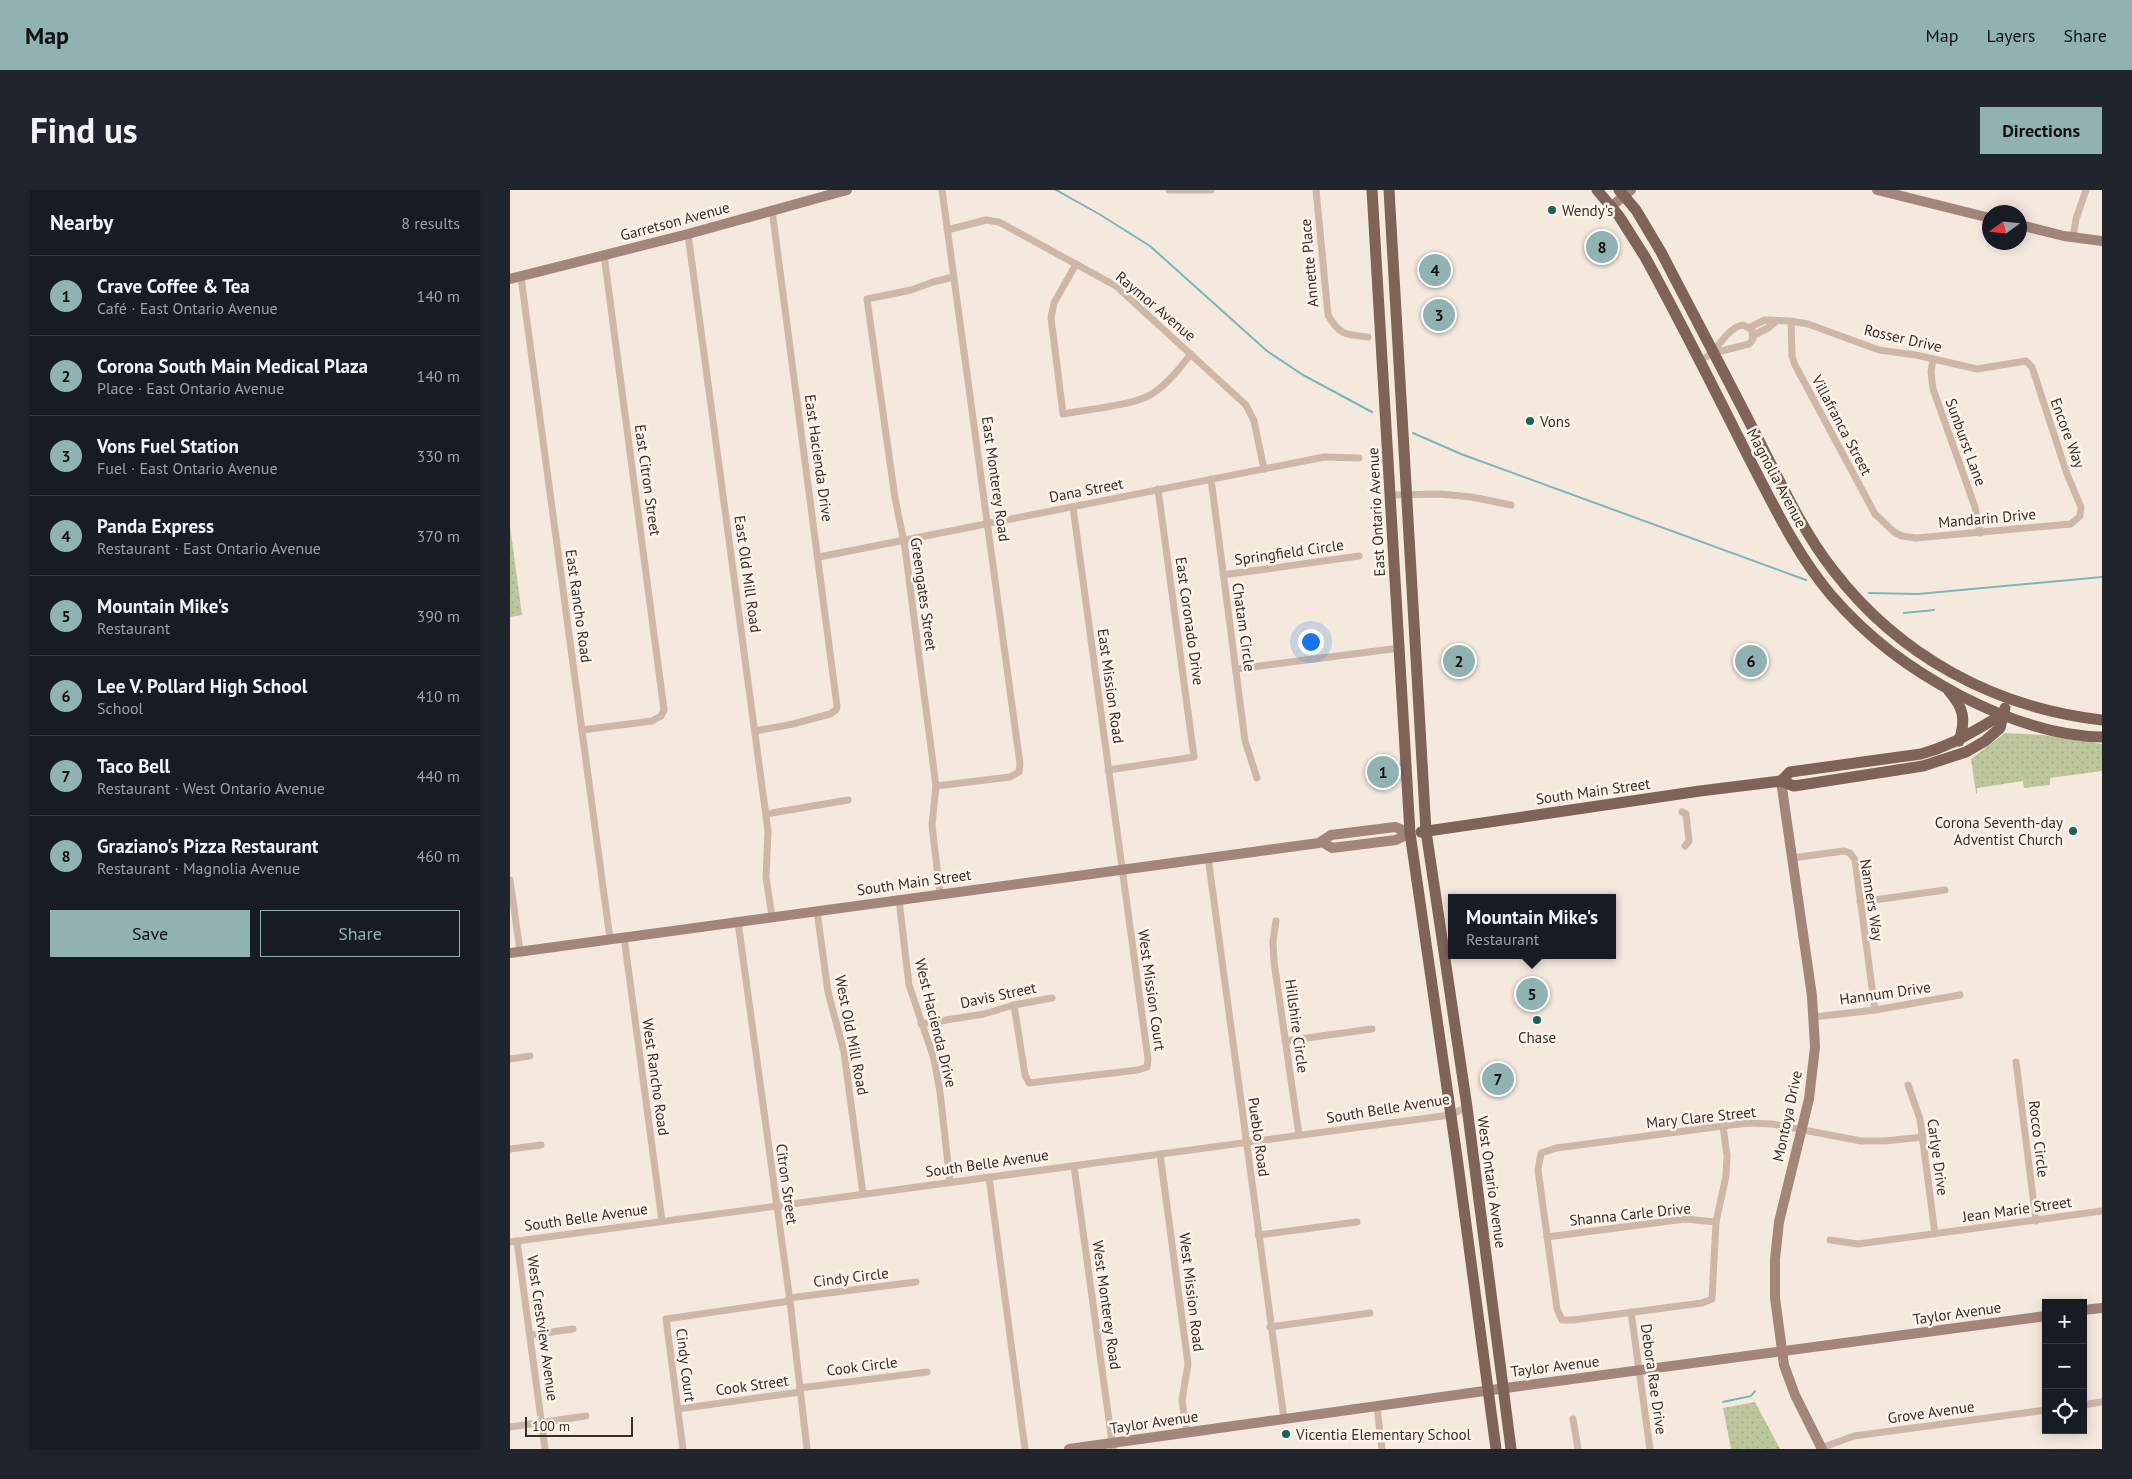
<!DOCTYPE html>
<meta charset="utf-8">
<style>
body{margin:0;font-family:"PT Sans",sans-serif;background:#20242c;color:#f1f3f6}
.controls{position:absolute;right:15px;bottom:15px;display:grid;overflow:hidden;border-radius:0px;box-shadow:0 2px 12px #0003}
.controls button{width:45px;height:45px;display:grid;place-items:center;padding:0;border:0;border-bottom:1px solid #363941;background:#171b24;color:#f1f3f6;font:25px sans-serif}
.compass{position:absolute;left:1472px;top:15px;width:45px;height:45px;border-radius:50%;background:#171b24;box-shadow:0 2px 12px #0003;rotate:255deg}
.scale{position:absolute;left:15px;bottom:12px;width:108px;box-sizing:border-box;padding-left:5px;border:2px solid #3b2d29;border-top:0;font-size:14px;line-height:18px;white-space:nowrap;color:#3b2d29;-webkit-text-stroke:4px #fcf3eb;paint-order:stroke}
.you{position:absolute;left:800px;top:451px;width:18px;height:18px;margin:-12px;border:4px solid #fff;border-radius:50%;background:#1a73e8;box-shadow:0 0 0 8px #1a73e833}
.badge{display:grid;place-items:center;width:32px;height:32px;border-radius:50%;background:#90b2b3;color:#111;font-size:16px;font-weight:700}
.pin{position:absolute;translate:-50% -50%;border:2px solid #fff;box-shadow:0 1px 5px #0006}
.popup{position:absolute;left:938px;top:704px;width:168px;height:65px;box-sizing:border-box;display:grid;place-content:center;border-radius:0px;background:#171b24;filter:drop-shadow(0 1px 4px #0005);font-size:16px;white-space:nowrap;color:#9ea1a6}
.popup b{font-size:19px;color:#f1f3f6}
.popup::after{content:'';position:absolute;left:50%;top:100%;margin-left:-10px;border:10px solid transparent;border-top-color:#171b24}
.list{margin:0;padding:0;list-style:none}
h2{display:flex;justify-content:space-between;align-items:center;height:65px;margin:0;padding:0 20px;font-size:21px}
h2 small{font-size:16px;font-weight:400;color:#9ea1a6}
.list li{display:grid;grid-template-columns:32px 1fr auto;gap:15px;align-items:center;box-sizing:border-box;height:80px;padding:0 20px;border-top:1px solid #363941}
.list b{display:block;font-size:19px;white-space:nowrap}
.list p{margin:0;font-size:16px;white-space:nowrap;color:#9ea1a6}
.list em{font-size:16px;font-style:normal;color:#9ea1a6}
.actions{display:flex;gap:10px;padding:15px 20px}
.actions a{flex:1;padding:11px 0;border:1px solid #90b2b3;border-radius:0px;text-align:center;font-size:18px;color:#90b2b3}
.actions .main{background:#90b2b3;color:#111}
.icon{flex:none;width:28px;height:28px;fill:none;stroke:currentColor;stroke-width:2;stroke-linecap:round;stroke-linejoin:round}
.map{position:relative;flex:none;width:1592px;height:1259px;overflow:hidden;border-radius:0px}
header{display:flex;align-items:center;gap:30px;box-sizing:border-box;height:70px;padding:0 25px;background:#90b2b3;color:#111}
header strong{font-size:24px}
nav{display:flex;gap:28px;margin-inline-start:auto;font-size:18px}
.intro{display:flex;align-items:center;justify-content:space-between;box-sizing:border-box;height:120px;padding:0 30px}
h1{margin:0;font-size:35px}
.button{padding:12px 22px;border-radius:0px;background:#90b2b3;color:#111;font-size:18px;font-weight:700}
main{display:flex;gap:30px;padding:0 30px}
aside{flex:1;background:#171b24;border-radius:0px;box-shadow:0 2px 12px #0003}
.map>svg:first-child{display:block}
</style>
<header>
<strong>Map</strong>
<nav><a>Map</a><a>Layers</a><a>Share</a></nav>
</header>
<div class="intro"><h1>Find us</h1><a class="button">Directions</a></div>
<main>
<aside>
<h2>Nearby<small>8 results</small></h2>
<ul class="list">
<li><span class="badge">1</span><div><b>Crave Coffee &amp; Tea</b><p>Café · East Ontario Avenue</p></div><em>140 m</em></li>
<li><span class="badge">2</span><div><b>Corona South Main Medical Plaza</b><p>Place · East Ontario Avenue</p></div><em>140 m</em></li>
<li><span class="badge">3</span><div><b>Vons Fuel Station</b><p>Fuel · East Ontario Avenue</p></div><em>330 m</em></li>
<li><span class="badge">4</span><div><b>Panda Express</b><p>Restaurant · East Ontario Avenue</p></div><em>370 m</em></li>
<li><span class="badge">5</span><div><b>Mountain Mike's</b><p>Restaurant</p></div><em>390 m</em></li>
<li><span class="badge">6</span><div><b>Lee V. Pollard High School</b><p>School</p></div><em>410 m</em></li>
<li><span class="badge">7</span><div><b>Taco Bell</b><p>Restaurant · West Ontario Avenue</p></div><em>440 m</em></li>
<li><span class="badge">8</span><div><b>Graziano's Pizza Restaurant</b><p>Restaurant · Magnolia Avenue</p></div><em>460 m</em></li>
</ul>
<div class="actions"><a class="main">Save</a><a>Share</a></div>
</aside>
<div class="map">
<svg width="1592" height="1259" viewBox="0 0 1592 1259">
<defs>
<pattern id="grass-dots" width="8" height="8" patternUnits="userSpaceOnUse" patternTransform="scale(1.25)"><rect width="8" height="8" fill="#bbc79b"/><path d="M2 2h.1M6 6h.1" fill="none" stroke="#a2ab86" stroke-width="1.8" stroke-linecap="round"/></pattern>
</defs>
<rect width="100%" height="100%" fill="#f5e9de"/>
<g fill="url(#grass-dots)">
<path d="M0,336L12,425L0,427Z"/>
<path d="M1495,543L1533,545L1592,554V581L1540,588V595L1514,598L1513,591L1467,598V604L1466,603L1461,569Z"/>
<path d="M1245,1212L1270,1259H1221L1213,1218Z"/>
</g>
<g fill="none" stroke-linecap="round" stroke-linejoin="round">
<g stroke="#79b6b5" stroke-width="2">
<path d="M546,0L589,24L640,56L757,161L793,185L862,222"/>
<path d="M903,243L951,264L1296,390"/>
<path d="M1359,403L1408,404L1592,387"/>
<path d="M1394,423L1424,420"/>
<path d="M1213,1212L1241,1206L1245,1201"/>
</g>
<g stroke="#cfb7a8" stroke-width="7">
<path d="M659,0H701"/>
<path d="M806,0L818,125C829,145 836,145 858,147"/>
<path d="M437,40L476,30L489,32L606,96L736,215L744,231L754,279"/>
<path d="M178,44L258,641L256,687L262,727"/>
<path d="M1563,48L1566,29L1576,0"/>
<path d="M566,74L544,113L541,128L553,224C574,220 624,215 640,205C657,195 669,179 681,164"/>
<path d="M11,87L100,749"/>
<path d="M1240,137L1255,130L1281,131L1298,134L1369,160L1406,165L1467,179L1516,171L1522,177L1557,284L1571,317L1570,326L1561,334L1406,348L1392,346L1384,342L1365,324L1285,175L1282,166L1281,131"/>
<path d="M1244,145L1258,138L1266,131"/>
<path d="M1423,169L1421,182L1423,199L1465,317L1470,343"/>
<path d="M1189,171L1203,163L1239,154L1243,149L1242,140L1233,135C1222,136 1209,153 1203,163"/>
<path d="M701,289L735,551L747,588"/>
<path d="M880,305L930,304L962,307L1001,315"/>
<path d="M309,367L814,267L849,268"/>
<path d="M713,385L849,366"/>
<path d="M726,479L890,458"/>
<path d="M72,540L142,531L151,526L154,520L94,65"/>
<path d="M245,541L283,534L320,524L326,520L327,516L262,20"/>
<path d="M598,580L684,567L648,299"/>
<path d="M426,596L500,587L509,582L510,574L432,0"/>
<path d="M1172,622L1176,624L1179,651L1175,656"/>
<path d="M256,624L338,610"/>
<path d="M698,667L774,1229"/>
<path d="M1282,668L1334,661L1340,663L1345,670L1365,820"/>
<path d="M0,690L10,761"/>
<path d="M430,704L422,635L426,596L395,358L385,308L357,109L401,100L423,92L443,87"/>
<path d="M389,710L399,795L424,869L430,902L440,992"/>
<path d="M1350,712L1435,700"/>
<path d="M307,721L318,802L334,862L353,1004"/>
<path d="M766,731L763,751L764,772L789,945"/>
<path d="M228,732L280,1111L297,1259"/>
<path d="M114,747L152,1031"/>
<path d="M504,815L515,885L519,893L628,880L637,877L638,869L563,317"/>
<path d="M1304,827L1365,820L1450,805"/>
<path d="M411,834L474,824L504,815L542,808"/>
<path d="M775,851L862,839"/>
<path d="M0,869L20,866"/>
<path d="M1506,872L1526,1031"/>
<path d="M1398,895L1410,929L1425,1044"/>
<path d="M1213,936L1217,966L1216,986L1206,1032L1202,1109L1192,1113L1063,1130H1052L1047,1119L1028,980L1031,963L1046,958L1213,936L1239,933L1262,934L1351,951H1375L1413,947"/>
<path d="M0,959L31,955"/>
<path d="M650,964L678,1174L672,1210L677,1243"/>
<path d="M564,976L603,1259"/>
<path d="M479,987L515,1259"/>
<path d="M748,1045L847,1032"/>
<path d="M1037,1047L1175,1029L1206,1032"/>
<path d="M1320,1050L1348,1054L1592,1021"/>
<path d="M7,1051L35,1259"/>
<path d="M0,1052L940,925L957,917"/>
<path d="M279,1108L406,1092"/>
<path d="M1121,1122L1140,1259"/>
<path d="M760,1137L860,1123"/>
<path d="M20,1145L63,1139"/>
<path d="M290,1198L417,1182"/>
<path d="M1573,1215L1592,1212"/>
<path d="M867,1217L872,1259"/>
<path d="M168,1219L290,1202"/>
<path d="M1063,1229L1068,1259"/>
<path d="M0,1237L76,1226"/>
<path d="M1311,1258L1344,1246L1536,1220"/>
<path d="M173,1259L156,1129L280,1111"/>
</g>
<g stroke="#a48579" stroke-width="10">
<path d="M1367,0L1480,28"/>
<path d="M1102,16L1121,0"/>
<path d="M1510,35L1554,46L1592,51"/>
<path d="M0,89L178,44L337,0"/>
<path d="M1271,591L1302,806L1305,857L1299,909L1269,1032L1265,1069V1108L1274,1175L1285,1205L1312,1259"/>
<path d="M812,652L822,658L886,650L900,643"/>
<path d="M0,763L809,653L821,645L885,637L900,643"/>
<path d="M1573,1120L1592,1118"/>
<path d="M559,1259L1003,1197L1536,1126"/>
</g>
<g stroke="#7f6358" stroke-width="11">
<path d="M862,0L900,643L947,967L986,1259"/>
<path d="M879,0L916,641L957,917L1001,1259"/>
<path d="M1087,0L1109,26L1135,67C1172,134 1206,203 1241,272C1265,318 1287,365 1321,405C1359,449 1400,479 1451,506C1494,528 1544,546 1592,547"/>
<path d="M1109,0L1126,20L1151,62C1182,122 1214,182 1245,243C1269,289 1291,339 1323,380C1389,466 1485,518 1592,530"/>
<path d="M1439,501C1454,518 1456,530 1449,551"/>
<path d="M1271,591L1280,582L1411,564C1444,555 1463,541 1492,525"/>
<path d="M911,642L1190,601L1271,591L1284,596L1413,576L1456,562L1475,551L1490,538L1495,518"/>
</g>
</g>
<g fill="#196262" stroke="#fcf3eb" stroke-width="2">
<circle cx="1042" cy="20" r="5"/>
<circle cx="1020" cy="231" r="5"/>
<circle cx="1563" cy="641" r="5"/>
<circle cx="1027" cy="830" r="5"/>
<circle cx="776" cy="1244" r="5"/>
</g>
<g text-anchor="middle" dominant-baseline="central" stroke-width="5" stroke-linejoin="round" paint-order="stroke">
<g font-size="15" fill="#3b2d29" stroke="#fcf3eb" text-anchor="start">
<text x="1052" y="20">Wendy's</text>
<text x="1030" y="231">Vons</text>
<text x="1553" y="632" text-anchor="end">Corona Seventh-day<tspan x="1553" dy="17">Adventist Church</tspan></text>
<text x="1027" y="847" text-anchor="middle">Chase</text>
<text x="786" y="1244">Vicentia Elementary School</text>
</g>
<g font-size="15" fill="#3b2d29" stroke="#fcf3eb">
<text transform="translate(165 31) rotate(-15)">Garretson Avenue</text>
<text transform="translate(799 73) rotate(-95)">Annette Place</text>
<text transform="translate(646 116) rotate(40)">Raymor Avenue</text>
<text transform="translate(1393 148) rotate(13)">Rosser Drive</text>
<text transform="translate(1332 235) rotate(62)">Villafranca Street</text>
<text transform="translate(1558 243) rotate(70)">Encore Way</text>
<text transform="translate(1456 252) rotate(70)">Sunburst Lane</text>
<text transform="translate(309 268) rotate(82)">East Hacienda Drive</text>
<text transform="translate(1267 288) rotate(62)">Magnolia Avenue</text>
<text transform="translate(486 289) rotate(82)">East Monterey Road</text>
<text transform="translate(138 290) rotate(82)">East Citron Street</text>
<text transform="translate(576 300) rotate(-11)">Dana Street</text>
<text transform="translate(866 322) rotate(-93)">East Ontario Avenue</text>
<text transform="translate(1477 328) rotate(-5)">Mandarin Drive</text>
<text transform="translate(779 362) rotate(-8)">Springfield Circle</text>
<text transform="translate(238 384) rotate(82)">East Old Mill Road</text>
<text transform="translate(414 404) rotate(82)">Greengates Street</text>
<text transform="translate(69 416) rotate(82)">East Rancho Road</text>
<text transform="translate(680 431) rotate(82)">East Coronado Drive</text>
<text transform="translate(734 437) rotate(82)">Chatam Circle</text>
<text transform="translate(601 496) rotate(82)">East Mission Road</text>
<text transform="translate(1083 601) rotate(-8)">South Main Street</text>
<text transform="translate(404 692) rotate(-8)">South Main Street</text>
<text transform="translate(1362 710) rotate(81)">Nanners Way</text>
<text transform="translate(642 800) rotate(82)">West Mission Court</text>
<text transform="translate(1375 803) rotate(-8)">Hannum Drive</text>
<text transform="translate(488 805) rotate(-12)">Davis Street</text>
<text transform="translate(426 833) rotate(76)">West Hacienda Drive</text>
<text transform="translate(787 836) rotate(82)">Hillshire Circle</text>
<text transform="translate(342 845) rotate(79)">West Old Mill Road</text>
<text transform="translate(146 887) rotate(82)">West Rancho Road</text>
<text transform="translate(878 918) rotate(-9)">South Belle Avenue</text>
<text transform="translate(1277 926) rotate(-78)">Montoya Drive</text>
<text transform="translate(1191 927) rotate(-6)">Mary Clare Street</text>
<text transform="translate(749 947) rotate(82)">Pueblo Road</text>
<text transform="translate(1529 949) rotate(83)">Rocco Circle</text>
<text transform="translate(1428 967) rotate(82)">Carlye Drive</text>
<text transform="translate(477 973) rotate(-8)">South Belle Avenue</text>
<text transform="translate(982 992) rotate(82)">West Ontario Avenue</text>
<text transform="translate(277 994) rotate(82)">Citron Street</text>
<text transform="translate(1507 1019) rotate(-8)">Jean Marie Street</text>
<text transform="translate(1120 1024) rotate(-6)">Shanna Carle Drive</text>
<text transform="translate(76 1027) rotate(-8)">South Belle Avenue</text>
<text transform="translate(341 1087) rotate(-7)">Cindy Circle</text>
<text transform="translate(682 1102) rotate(83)">West Mission Road</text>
<text transform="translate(597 1115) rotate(82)">West Monterey Road</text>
<text transform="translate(1447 1123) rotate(-8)">Taylor Avenue</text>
<text transform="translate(33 1138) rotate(82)">West Crestview Avenue</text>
<text transform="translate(176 1175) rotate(83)">Cindy Court</text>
<text transform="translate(352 1176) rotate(-7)">Cook Circle</text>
<text transform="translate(1045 1176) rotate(-7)">Taylor Avenue</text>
<text transform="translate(1144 1189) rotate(82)">Debora Rae Drive</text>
<text transform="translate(242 1195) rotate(-8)">Cook Street</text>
<text transform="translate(1421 1222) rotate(-8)">Grove Avenue</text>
<text transform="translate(644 1232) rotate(-8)">Taylor Avenue</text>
</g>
</g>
</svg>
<div class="controls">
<button>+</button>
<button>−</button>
<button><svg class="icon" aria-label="locate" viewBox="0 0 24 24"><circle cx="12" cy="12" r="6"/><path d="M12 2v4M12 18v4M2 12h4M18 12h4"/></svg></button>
</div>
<svg class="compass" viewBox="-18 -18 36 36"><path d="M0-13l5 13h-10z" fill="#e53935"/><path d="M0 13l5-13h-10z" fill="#9ea1a6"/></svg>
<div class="scale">100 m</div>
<div class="you"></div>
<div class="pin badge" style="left:873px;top:582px">1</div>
<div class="pin badge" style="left:949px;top:471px">2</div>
<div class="pin badge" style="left:929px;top:125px">3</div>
<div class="pin badge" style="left:925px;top:80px">4</div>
<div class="pin badge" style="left:1022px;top:804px">5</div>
<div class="popup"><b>Mountain Mike's</b>Restaurant</div>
<div class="pin badge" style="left:1241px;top:471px">6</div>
<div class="pin badge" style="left:988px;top:889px">7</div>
<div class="pin badge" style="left:1092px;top:57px">8</div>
</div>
</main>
